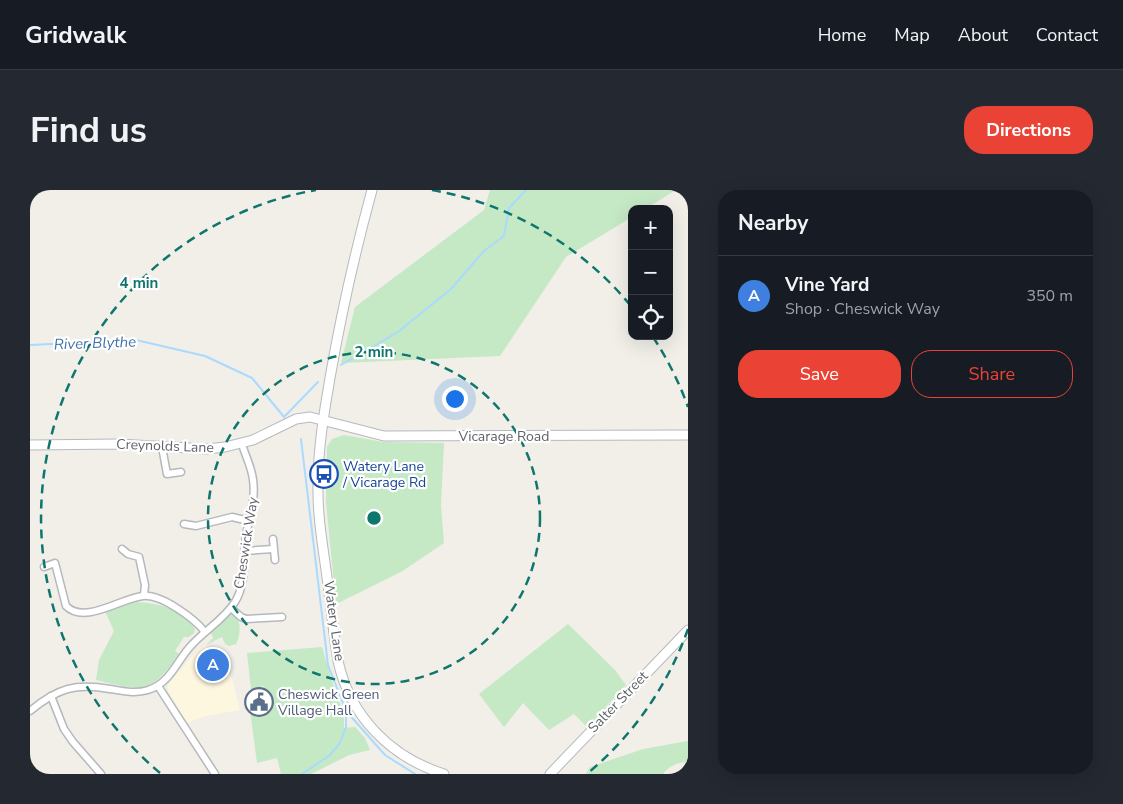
<!DOCTYPE html>
<meta charset="utf-8">
<style>
body{margin:0;font-family:"Nunito Sans",sans-serif;background:#242831;color:#f1f3f6}
.controls{position:absolute;right:15px;top:15px;display:grid;overflow:hidden;border-radius:10px;box-shadow:0 5px 20px #0002}
.controls button{width:45px;height:45px;display:grid;place-items:center;padding:0;border:0;border-bottom:1px solid #363941;background:#171b24;color:#f1f3f6;font:25px sans-serif}
.you{position:absolute;left:424px;top:208px;width:18px;height:18px;margin:-12px;border:4px solid #fff;border-radius:50%;background:#1a73e8;box-shadow:0 0 0 8px #1a73e833}
.badge{display:grid;place-items:center;width:32px;height:32px;border-radius:50%;background:#ea4335;color:#fff;font-size:16px;font-weight:700}
.pin{position:absolute;translate:-50% -50%;border:2px solid #fff;box-shadow:0 1px 5px #0006}
.list{margin:0;padding:0;list-style:none}
h2{display:flex;justify-content:space-between;align-items:center;height:65px;margin:0;padding:0 20px;font-size:21px}
h2 small{font-size:16px;font-weight:400;color:#9ea1a6}
.list li{display:grid;grid-template-columns:32px 1fr auto;gap:15px;align-items:center;box-sizing:border-box;height:80px;padding:0 20px;border-top:1px solid #363941}
.list b{display:block;font-size:19px;white-space:nowrap}
.list p{margin:0;font-size:16px;white-space:nowrap;color:#9ea1a6}
.list em{font-size:16px;font-style:normal;color:#9ea1a6}
.actions{display:flex;gap:10px;padding:15px 20px}
.actions a{flex:1;padding:11px 0;border:1px solid #ea4335;border-radius:20px;text-align:center;font-size:18px;color:#ea4335}
.actions .main{background:#ea4335;color:#fff}
.icon{flex:none;width:28px;height:28px;fill:none;stroke:currentColor;stroke-width:2;stroke-linecap:round;stroke-linejoin:round}
.map{position:relative;flex:none;width:658px;height:584px;overflow:hidden;border-radius:20px}
header{display:flex;align-items:center;gap:30px;box-sizing:border-box;height:70px;padding:0 25px;background:#171b24;border-bottom:1px solid #363941}
header strong{font-size:24px}
nav{display:flex;gap:28px;margin-inline-start:auto;font-size:18px}
.intro{display:flex;align-items:center;justify-content:space-between;box-sizing:border-box;height:120px;padding:0 30px}
h1{margin:0;font-size:35px}
.button{padding:12px 22px;border-radius:20px;background:#ea4335;color:#fff;font-size:18px;font-weight:700}
main{display:flex;gap:30px;padding:0 30px}
aside{flex:1;background:#171b24;border-radius:20px;box-shadow:0 5px 20px #0002}
.map>svg:first-child{display:block}
</style>
<header>
<strong>Gridwalk</strong>
<nav><a>Home</a><a>Map</a><a>About</a><a>Contact</a></nav>
</header>
<div class="intro"><h1>Find us</h1><a class="button">Directions</a></div>
<main>
<div class="map">
<svg width="658" height="584" viewBox="0 0 658 584">
<rect width="100%" height="100%" fill="#f1efe8"/>
<path fill="#fef7e0" d="M176,455L180,466L190,462L203,492L210,520L176,526L157,533L138,501V495L168,459Z"/>
<g fill="#c5e8c5">
<path d="M460,0H646L615,19H602V27L536,67L470,166L311,173L325,117L454,20Z"/>
<path d="M314,245L353,252L414,253L411,315L414,353L371,382L306,414L296,312L297,257L302,249Z"/>
<path d="M107,412C131,414 151,418 165,439L164,443L159,447H154L145,461L149,464C121,505 111,501 66,490L69,470L84,441L75,421Z"/>
<path d="M202,424C212,428 211,446 206,454L199,456L195,454L192,447L176,455L183,448L181,443Z"/>
<path d="M538,434L585,480L596,495L557,537L544,524L519,540L493,513L474,537L449,504Z"/>
<path d="M292,457L307,507L314,523V538L325,537L335,548L340,560L319,565L281,584H251L247,568L227,573L220,520L238,517L234,496L221,499L217,463Z"/>
<path d="M658,551V572C648,572 639,576 633,584H556L560,577L613,559Z"/>
</g>
<g fill="none" stroke-linecap="round" stroke-linejoin="round">
<g stroke="#aadaff" stroke-width="2">
<path d="M0,155L106,150L175,166L222,188L254,227L288,192"/>
<path d="M311,175L368,142L421,99L454,61L474,46L479,18L496,0"/>
<path d="M271,249L298,475L316,521V537L310,553L300,565L272,584"/>
<path d="M317,522L355,565L385,584"/>
</g>
<defs>
<g id="street">
<path d="M132,257L137,284L151,282"/>
<path d="M154,334L166,336L202,327L219,331"/>
<path d="M243,349L245,370"/>
<path d="M92,359L98,364L109,367L115,395L114,405"/>
<path d="M215,361L243,359"/>
<path d="M14,377L25,373L36,416C55,435 91,408 113,406C131,404 164,428 175,442"/>
<path d="M201,418L211,427L216,429L252,427"/>
<path d="M128,496L185,584"/>
<path d="M21,506L34,539L43,552L71,584"/>
<path d="M0,521C28,498 45,493 80,499C93,501 105,504 118,500C139,494 146,473 159,458C173,441 193,431 205,412C217,392 213,368 216,346C219,327 226,309 223,290C222,278 215,265 212,254"/>
</g>
<g id="secondary">
<path d="M342,0C325,62 311,125 300,188C294,223 288,258 288,294C287,330 295,367 299,403C302,425 304,448 308,471C320,526 360,567 414,584"/>
<path d="M0,255L89,254L177,259L195,257L223,250L266,229L280,227L354,246L658,245"/>
<path d="M520,584L658,440"/>
</g>
</defs>
<use href="#street" stroke="#b5b8bc" stroke-width="9"/>
<use href="#secondary" stroke="#b6babf" stroke-width="11"/>
<use href="#street" stroke="#fff" stroke-width="6"/>
<use href="#secondary" stroke="#fff" stroke-width="9"/>
</g>
<g fill="none" stroke="#0f766e" stroke-width="2.5" stroke-dasharray="9 6">
<circle cx="344" cy="328" r="166"/>
<path d="M658 439A333 333 0 0 1 558 583M130 583A333 333 0 0 1 286 0M402 0A333 333 0 0 1 601 116M623 147A333 333 0 0 1 658 217"/>
</g>
<defs>
<symbol id="bus-ring" viewBox="-11 -11 22 22"><circle r="9.5" fill="#fff" stroke="#1a4fb4" stroke-width="1.5"/><path d="M-5-6H5V4H4V6H2V4H-2V6H-4V4H-5ZM-3.5-4V0h7V-4ZM-3.5 1.2v1.5H-2V1.2ZM2 1.2v1.5H3.5V1.2Z" fill="#1a4fb4"/></symbol>
<symbol id="civic-ring" viewBox="-11 -11 22 22"><circle r="9.5" fill="#fff" stroke="#5c6f8a" stroke-width="1.5"/><path d="M-.6-6.5H3V-4.5H.6V-3L4-1V1h2V6H-6V1h2V-1L-.6-3ZM-1.2 2.5V6h2.4V2.5Z" fill="#5c6f8a"/></symbol>
</defs>
<g fill-rule="evenodd">
<use href="#bus-ring" x="278" y="268" width="32" height="32"/>
<use href="#civic-ring" x="213" y="496" width="32" height="32"/>
</g>
<g text-anchor="middle" dominant-baseline="central" stroke-width="4.5" stroke-linejoin="round" paint-order="stroke">
<g font-size="14" fill="#5f6368" stroke="#fff">
<text x="474" y="246">Vicarage Road</text>
<text transform="translate(135 256) rotate(2)">Creynolds Lane</text>
<text transform="translate(216 353) rotate(-81)">Cheswick Way</text>
<text transform="translate(304 431) rotate(82)">Watery Lane</text>
<text transform="translate(588 512) rotate(-46)">Salter Street</text>
</g>
<g font-size="14" fill="#164399" stroke="#fff" text-anchor="start">
<text x="313" y="276">Watery Lane<tspan x="313" dy="16">/ Vicarage Rd</tspan></text>
</g>
<g font-size="14" fill="#4e5e75" stroke="#fff" text-anchor="start">
<text x="248" y="504">Cheswick Green<tspan x="248" dy="16">Village Hall</tspan></text>
</g>
<g font-size="15" font-style="italic" fill="#4174aa" stroke="#fff">
<text transform="translate(65 153) rotate(-2)">River Blythe</text>
</g>
</g>
<circle cx="344" cy="328" r="8" fill="#0f766e" stroke="#fff" stroke-width="2.5"/>
<g font-size="15" text-anchor="middle" font-weight="bold" fill="#0f766e" stroke="#fff" stroke-width="4.5" stroke-linejoin="round" paint-order="stroke">
<text x="109" y="98">4 min</text>
<text x="344" y="167">2 min</text>
</g>
</svg>
<div class="controls">
<button>+</button>
<button>−</button>
<button><svg class="icon" aria-label="locate" viewBox="0 0 24 24"><circle cx="12" cy="12" r="6"/><path d="M12 2v4M12 18v4M2 12h4M18 12h4"/></svg></button>
</div>
<div class="you"></div>
<div class="pin badge" style="left:183px;top:475px;background:#3f7fe0">A</div>
</div>
<aside>
<h2>Nearby<small></small></h2>
<ul class="list">
<li><span class="badge" style="background:#3f7fe0">A</span><div><b>Vine Yard</b><p>Shop · Cheswick Way</p></div><em>350 m</em></li>
</ul>
<div class="actions"><a class="main">Save</a><a>Share</a></div>
</aside>
</main>
